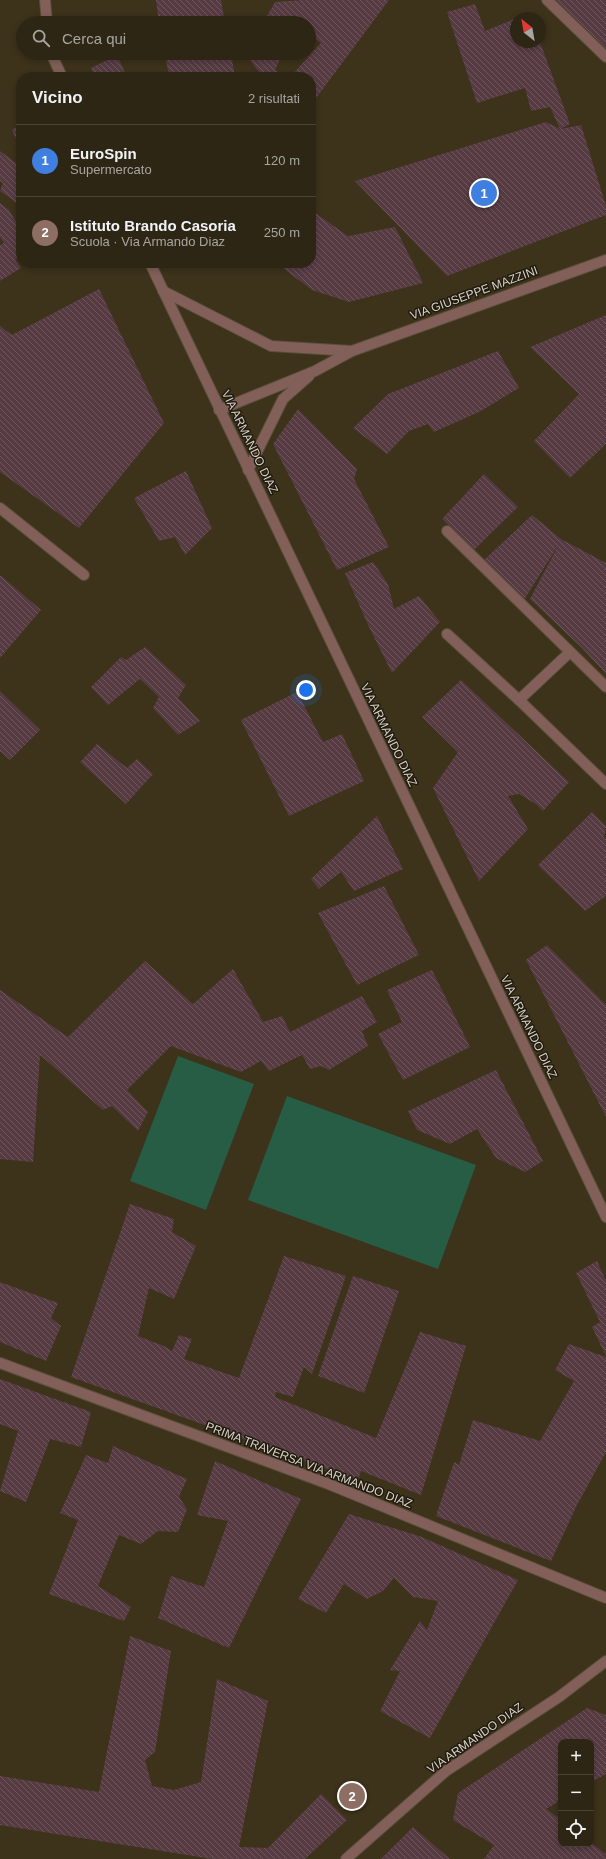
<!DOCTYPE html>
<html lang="it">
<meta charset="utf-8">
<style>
body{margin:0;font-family:Arial,sans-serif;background:#3a3222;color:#f1f3f6}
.controls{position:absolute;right:12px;bottom:12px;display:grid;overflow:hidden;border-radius:8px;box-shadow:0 2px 6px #0003}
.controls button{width:36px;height:36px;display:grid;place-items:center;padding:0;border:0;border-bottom:1px solid #494334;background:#2e2614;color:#f1f3f6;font:20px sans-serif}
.compass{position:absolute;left:510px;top:12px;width:36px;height:36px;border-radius:50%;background:#2e2614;box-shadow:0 2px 6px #0003;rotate:329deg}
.you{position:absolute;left:306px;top:690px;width:14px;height:14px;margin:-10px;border:3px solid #fff;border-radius:50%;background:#1a73e8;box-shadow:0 0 0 6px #1a73e833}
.badge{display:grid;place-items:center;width:26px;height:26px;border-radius:50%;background:#d93025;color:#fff;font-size:13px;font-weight:700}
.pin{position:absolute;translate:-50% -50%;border:2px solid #fff;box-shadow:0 1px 4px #0006}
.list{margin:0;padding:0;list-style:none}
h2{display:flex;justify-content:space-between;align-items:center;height:52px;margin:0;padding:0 16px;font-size:17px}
h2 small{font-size:13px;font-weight:400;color:#a7a5a0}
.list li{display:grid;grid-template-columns:26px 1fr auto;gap:12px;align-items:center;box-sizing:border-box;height:72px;padding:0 16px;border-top:1px solid #494334}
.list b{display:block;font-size:15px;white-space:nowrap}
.list p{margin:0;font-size:13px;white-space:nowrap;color:#a7a5a0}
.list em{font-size:13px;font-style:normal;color:#a7a5a0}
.icon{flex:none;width:22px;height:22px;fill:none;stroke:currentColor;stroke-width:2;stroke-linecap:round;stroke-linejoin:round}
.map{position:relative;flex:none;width:606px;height:1859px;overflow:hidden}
.search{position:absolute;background:#2e2614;box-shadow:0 2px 6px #0003;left:16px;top:16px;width:300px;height:44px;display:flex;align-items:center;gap:10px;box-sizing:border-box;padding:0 14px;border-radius:22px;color:#a7a5a0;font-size:15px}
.panel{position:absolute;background:#2e2614;box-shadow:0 2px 6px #0003;left:16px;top:72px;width:300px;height:196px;border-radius:16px}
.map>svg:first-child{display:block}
</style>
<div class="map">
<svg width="606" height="1859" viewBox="0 0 606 1859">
<defs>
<pattern id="building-back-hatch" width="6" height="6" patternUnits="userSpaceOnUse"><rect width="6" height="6" fill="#563b43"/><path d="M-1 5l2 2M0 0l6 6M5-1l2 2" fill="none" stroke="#6e565c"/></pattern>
</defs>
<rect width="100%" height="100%" fill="#3d321a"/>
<g fill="#275c45">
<path d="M178,1056L254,1084L206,1210L130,1181Z"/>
<path d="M287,1096L476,1165L438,1269L248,1200Z"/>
</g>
<g fill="url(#building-back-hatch)">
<path d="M156,0H221L225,23H159Z"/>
<path d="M303,0H389L311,105V77H290L321,43L309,34V23H263L275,2Z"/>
<path d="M555,0H606V48Z"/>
<path d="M475,4L485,31L514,19L516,42H540L570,124L560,129L581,125L606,206V215L447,276L355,181L546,122L560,129L550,107L531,111L525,88L477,103L447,12Z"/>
<path d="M165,53H231L235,77H169Z"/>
<path d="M247,53H283L275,70L287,77H255L259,72L246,55Z"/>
<path d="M117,55L127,77H95L91,68Z"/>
<path d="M21,124V150L12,130Z"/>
<path d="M0,151L21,167V206L0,191L3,183L0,181Z"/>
<path d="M0,203L9,210L21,230V257L15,260L21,268L0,281V245L4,243L0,237Z"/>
<path d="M311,210L348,236L395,227L423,283L349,302L312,290L276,263H311Z"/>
<path d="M99,289L164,423L79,528L0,472V326L12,335Z"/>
<path d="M606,315V444L570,478L534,441L579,394L530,347Z"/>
<path d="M498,351L519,388L479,412L434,432L428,424L409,431L387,454L353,428L388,394Z"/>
<path d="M298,409L357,469L354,479L389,547L337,570L273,444Z"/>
<path d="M186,471L212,528L185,555L175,537L159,541L134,498Z"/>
<path d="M484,474L518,507L474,550L442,519Z"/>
<path d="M532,515L561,539L606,563V674L582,648L530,599L559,544L524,600L484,560Z"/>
<path d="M373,562L388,584L394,609L419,596L440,622L392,673L369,627L345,573Z"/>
<path d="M0,575L41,610L0,658Z"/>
<path d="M145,647L186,685L178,698L200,721L178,735L153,708L159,697L140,679L108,705L91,687L121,657L126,660Z"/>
<path d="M461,680L569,782L543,811L536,804L519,794L508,796L528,829L479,881L433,788L458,752L422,717Z"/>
<path d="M0,691L40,730L10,760L0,751Z"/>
<path d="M297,692L323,742L342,734L364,781L289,816L241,720Z"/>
<path d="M97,744L127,768L137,759L153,774L126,804L80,762Z"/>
<path d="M592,812L606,826L604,838L606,839V896L585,911L538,865Z"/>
<path d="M377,816L403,869L354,891L341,872L319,889L311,879Z"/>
<path d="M384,886L419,955L357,985L318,913Z"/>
<path d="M547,945L606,1005V1117L526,960Z"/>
<path d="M145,961L193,1004L233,969L263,1022L282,1016L290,1032L362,996L377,1022L362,1031L368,1046L329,1070L321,1066L310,1069L302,1055L269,1071L261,1061L241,1072L171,1046L127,1090L148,1112L138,1131L112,1106L103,1110L40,1055L33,1162L0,1159V990L68,1037Z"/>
<path d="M432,970L470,1047L403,1080L378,1034L402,1022L387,990Z"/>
<path d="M496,1070L543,1161L525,1172L496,1158L477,1129L450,1144L417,1130L408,1111Z"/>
<path d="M130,1204L174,1219L172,1232L196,1246L174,1299L149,1288L138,1336L164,1346L172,1351L179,1335L192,1339L184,1359L239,1378L284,1256L346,1276L312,1374L304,1367L293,1397L276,1392L275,1397L376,1438L420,1332L466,1346L421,1495L361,1471L358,1480L71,1377Z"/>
<path d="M597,1261L606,1281V1356L592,1327L600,1322L576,1273Z"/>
<path d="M353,1276L399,1291L364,1393L318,1376Z"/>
<path d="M0,1282L58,1303L51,1318L61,1326L46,1361L0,1342Z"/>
<path d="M569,1344L606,1357V1452L577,1505L551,1561L436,1516L454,1462L459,1465L473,1420L540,1441L574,1381L555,1370Z"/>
<path d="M0,1379L91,1412L81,1447L50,1439L26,1502L0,1491L18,1431L0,1424Z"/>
<path d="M113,1446L187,1479L179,1497L187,1509L178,1532L158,1531L141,1544L119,1535L98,1586L131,1607L124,1621L49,1594L78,1520L60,1513L86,1455L108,1463Z"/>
<path d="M215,1461L301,1499L229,1648L158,1618L171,1576L204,1587L228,1521L197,1515Z"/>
<path d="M349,1514L422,1537L518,1580L430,1738L380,1711L400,1671L390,1670L420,1621L427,1630L438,1601L413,1597L394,1578L383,1591L367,1599L344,1584L326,1613L298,1599Z"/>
<path d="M130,1636L171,1651L155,1752L145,1760L152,1786L174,1790L201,1782L217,1679L268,1701L239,1847L268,1848L321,1794L347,1820L305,1859H212L0,1825V1776L99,1792Z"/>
<path d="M587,1708L606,1715V1774L591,1782V1742H561V1800L546,1809L561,1820V1844H591V1843L606,1854V1859H484L494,1845L453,1820L458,1793Z"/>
<path d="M413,1827L450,1859H381Z"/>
</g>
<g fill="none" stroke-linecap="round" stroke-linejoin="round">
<defs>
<g id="minor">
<path d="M45,0L47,23"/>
<path d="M547,0L606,57"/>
<path d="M51,53L62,77"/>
<path d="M150,263L606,1217"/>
<path d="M163,291L271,346L352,351"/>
<path d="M219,410L315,371L352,351L606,260"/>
<path d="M248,470L283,399L309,376"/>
<path d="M0,508L84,575"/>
<path d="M447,531L606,687"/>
<path d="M447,634L519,700"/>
<path d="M570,652L519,700L606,784"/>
<path d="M0,1363L326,1483L606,1598"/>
<path d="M346,1859L446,1771L559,1697L606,1661"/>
</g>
</defs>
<use href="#minor" stroke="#594f39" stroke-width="12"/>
<use href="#minor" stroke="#825f59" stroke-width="10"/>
</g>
<g text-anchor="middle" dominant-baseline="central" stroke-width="3" stroke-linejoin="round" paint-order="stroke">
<g font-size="12" fill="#d9d2c4" stroke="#201b10">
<text transform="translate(474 293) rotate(-20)">VIA GIUSEPPE MAZZINI</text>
<text transform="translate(250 442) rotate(64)">VIA ARMANDO DIAZ</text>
<text transform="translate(389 735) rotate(64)">VIA ARMANDO DIAZ</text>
<text transform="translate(529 1027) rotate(64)">VIA ARMANDO DIAZ</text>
<text transform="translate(309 1465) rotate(21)">PRIMA TRAVERSA VIA ARMANDO DIAZ</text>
<text transform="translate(475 1738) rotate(-35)">VIA ARMANDO DIAZ</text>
</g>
</g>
</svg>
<div class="controls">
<button>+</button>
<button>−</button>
<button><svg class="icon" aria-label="locate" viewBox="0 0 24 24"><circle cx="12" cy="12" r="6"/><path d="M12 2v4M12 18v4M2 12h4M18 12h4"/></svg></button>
</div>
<svg class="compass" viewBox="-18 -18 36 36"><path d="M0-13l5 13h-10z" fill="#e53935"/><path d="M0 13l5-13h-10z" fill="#a7a5a0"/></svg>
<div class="you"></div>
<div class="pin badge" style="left:484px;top:193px;background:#3f7fe0">1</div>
<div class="pin badge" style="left:352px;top:1796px;background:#8d6e63">2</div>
<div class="search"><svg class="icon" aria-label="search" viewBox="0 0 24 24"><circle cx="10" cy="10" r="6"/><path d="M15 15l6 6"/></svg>Cerca qui</div>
<section class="panel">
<h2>Vicino<small>2 risultati</small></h2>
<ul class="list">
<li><span class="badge" style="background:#3f7fe0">1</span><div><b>EuroSpin</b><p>Supermercato</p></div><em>120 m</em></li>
<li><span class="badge" style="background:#8d6e63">2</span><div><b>Istituto Brando Casoria</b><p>Scuola · Via Armando Diaz</p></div><em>250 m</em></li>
</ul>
</section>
</div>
